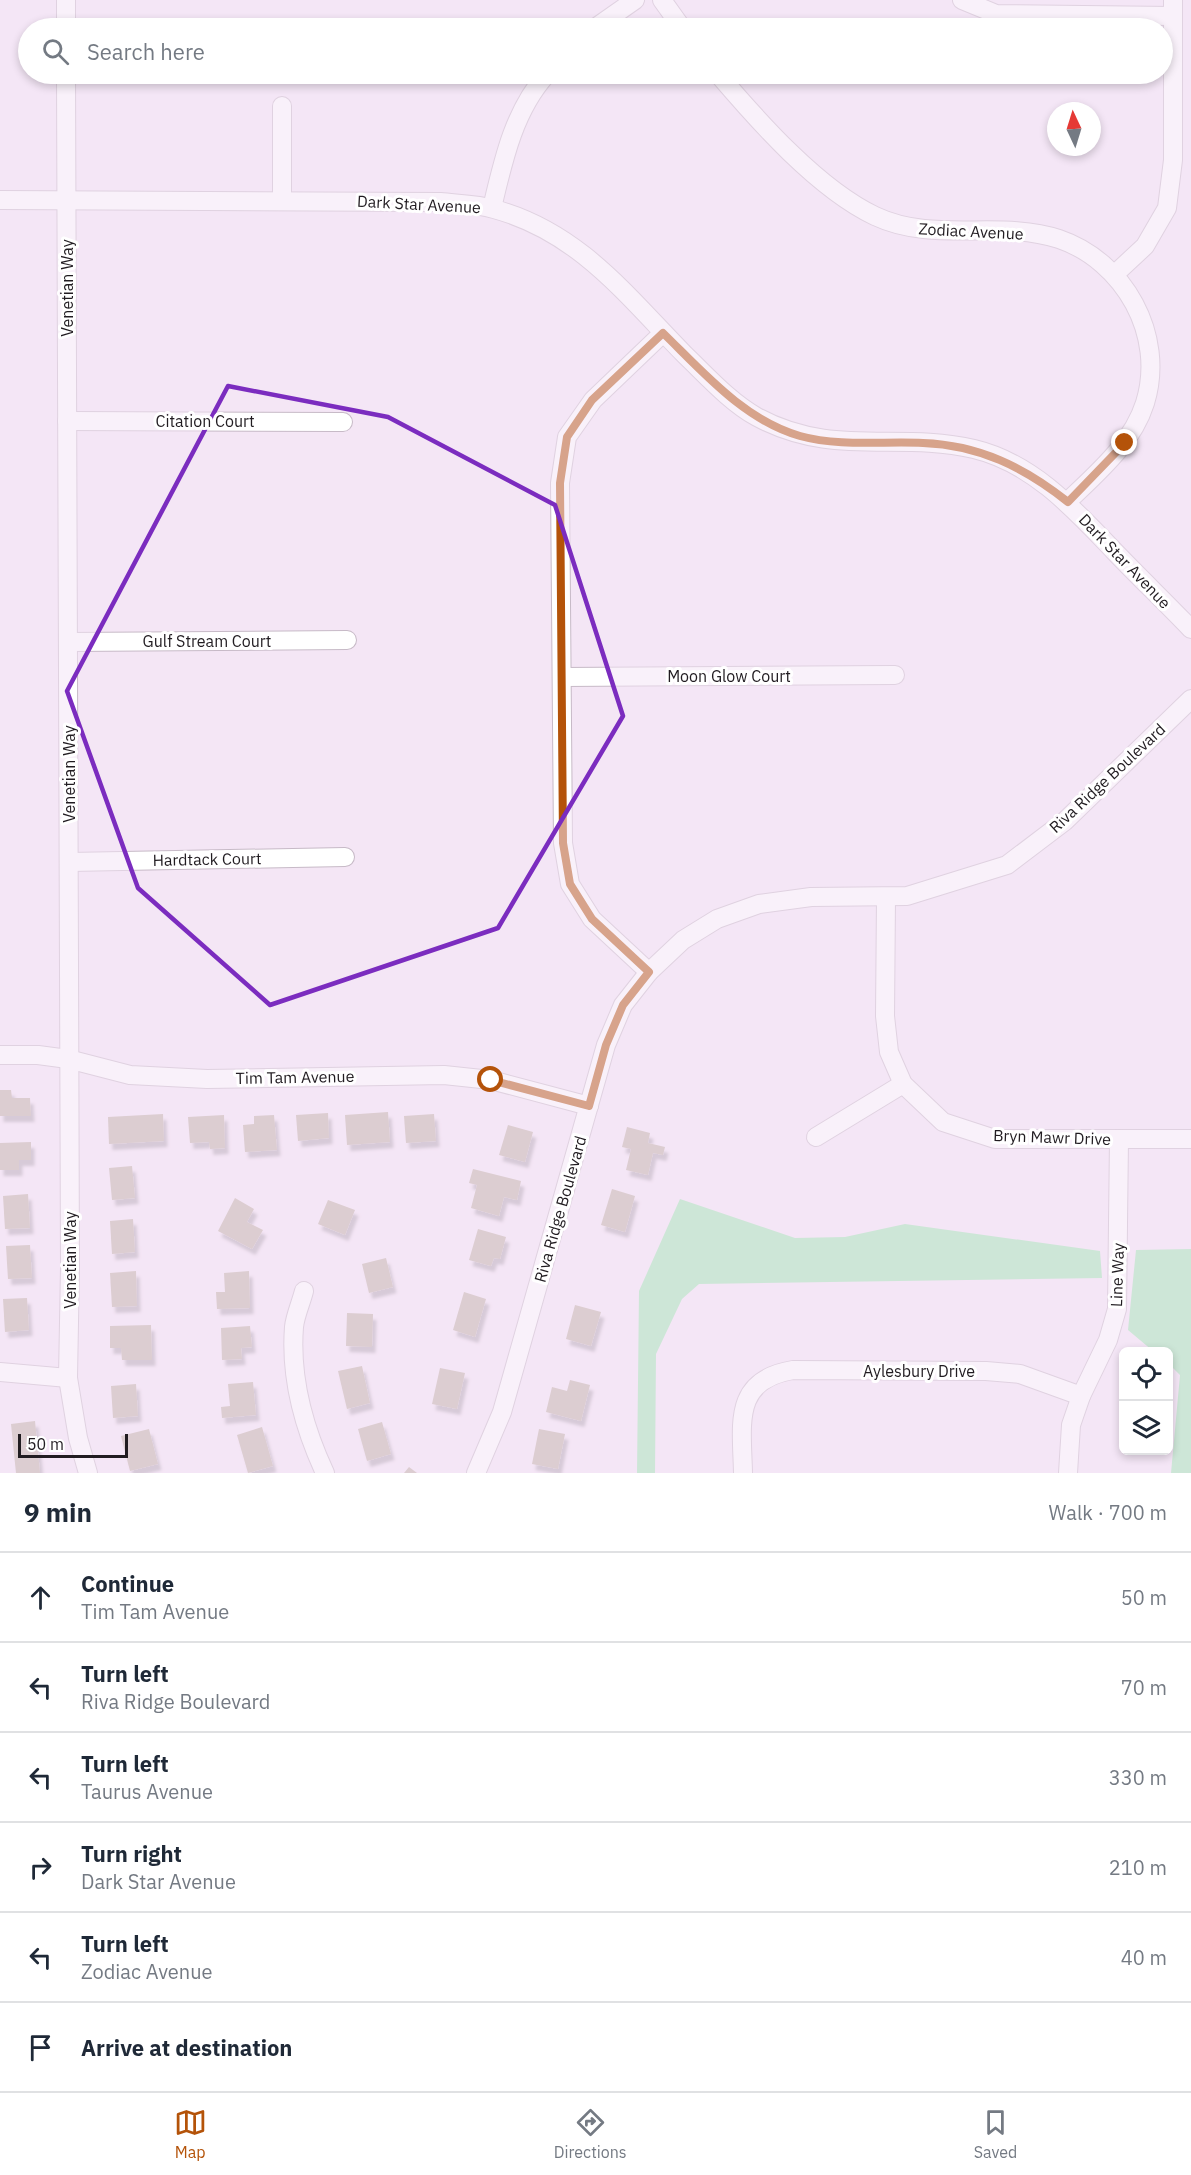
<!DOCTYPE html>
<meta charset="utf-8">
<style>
body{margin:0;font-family:"IBM Plex Sans",sans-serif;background:#f6f6f7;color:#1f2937}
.controls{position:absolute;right:18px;bottom:18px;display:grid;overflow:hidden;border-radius:9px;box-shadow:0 3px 9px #0003}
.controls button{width:54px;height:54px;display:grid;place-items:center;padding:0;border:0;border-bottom:2px solid #e0e1e3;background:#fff;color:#1f2937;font:30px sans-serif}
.compass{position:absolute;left:1047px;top:102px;width:54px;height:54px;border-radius:50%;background:#fff;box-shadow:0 3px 9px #0003;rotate:356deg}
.scale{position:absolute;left:18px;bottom:15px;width:110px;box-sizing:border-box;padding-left:6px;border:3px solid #211c21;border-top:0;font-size:16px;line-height:21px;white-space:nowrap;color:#211c21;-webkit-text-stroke:4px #fff;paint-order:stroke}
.stop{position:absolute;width:18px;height:18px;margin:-14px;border:4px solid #b45309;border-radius:50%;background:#fff}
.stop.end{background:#b45309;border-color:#fff;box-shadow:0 2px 6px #0008}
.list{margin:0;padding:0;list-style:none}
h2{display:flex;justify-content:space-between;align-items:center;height:78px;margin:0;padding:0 24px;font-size:26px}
h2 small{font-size:20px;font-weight:400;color:#747a83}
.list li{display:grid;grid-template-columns:39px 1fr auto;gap:18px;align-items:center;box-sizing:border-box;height:90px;padding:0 24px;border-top:2px solid #e0e1e3}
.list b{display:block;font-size:22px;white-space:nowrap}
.list p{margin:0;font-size:20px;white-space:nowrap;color:#747a83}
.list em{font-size:20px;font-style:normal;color:#747a83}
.icon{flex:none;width:33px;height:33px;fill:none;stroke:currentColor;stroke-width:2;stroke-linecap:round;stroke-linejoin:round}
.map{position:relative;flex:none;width:1191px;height:1473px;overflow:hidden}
.search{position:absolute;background:#fff;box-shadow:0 3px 9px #0003;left:18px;right:18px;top:18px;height:66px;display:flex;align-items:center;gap:15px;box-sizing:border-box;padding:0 21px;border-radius:33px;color:#747a83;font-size:22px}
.sheet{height:618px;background:#fff}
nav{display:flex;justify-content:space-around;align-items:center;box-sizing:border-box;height:84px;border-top:2px solid #e0e1e3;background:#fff;font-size:16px;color:#747a83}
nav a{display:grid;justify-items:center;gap:3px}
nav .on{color:#b45309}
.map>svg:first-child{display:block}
</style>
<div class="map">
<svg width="1191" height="1473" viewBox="0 0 1191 1473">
<defs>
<filter id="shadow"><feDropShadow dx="3.5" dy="6" stdDeviation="1.5" flood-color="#0004"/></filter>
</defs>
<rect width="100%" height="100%" fill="#f4e6f5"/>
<g fill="#9ee7b2">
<path d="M680,1199L795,1238L845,1237L905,1224L1100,1251L1102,1278L699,1284L682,1299L656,1354L655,1473H637L639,1291Z"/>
<path d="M1191,1249V1473H1171L1180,1375L1169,1364L1168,1352L1153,1351L1128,1330L1136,1250Z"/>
</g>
<g fill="#bfafa4" filter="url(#shadow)">
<path d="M0,1090H11L12,1098H30L31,1116H0Z"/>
<path d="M388,1112L390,1142L347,1145L345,1115Z"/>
<path d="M328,1113L329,1138L298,1141L296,1115Z"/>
<path d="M163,1114L164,1141L109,1144L108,1117Z"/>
<path d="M434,1114L436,1141L406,1143L404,1116Z"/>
<path d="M224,1115L225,1148L210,1149L209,1142L190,1143L188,1117Z"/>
<path d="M274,1115L277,1150L245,1152L243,1125L254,1124V1116Z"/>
<path d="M508,1125L533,1132L525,1162L499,1155Z"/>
<path d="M627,1127L650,1133L648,1143L665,1147L663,1155L653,1153L648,1175L626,1170L631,1149L622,1147Z"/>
<path d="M31,1142V1160H19V1170H0V1143Z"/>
<path d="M132,1166L135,1198L112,1200L109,1168Z"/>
<path d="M473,1169L521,1181L517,1200L504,1197L499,1216L471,1208L477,1185L469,1183Z"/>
<path d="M612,1189L635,1196L625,1232L601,1225Z"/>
<path d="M28,1194L30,1228L5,1229L3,1196Z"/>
<path d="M235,1198L254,1209L247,1222L263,1230L252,1249L218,1231Z"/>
<path d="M328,1200L355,1210L345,1235L318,1224Z"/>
<path d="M133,1219L135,1252L112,1254L110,1221Z"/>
<path d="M478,1229L506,1237L500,1259L494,1258L491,1266L469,1260Z"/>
<path d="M30,1245L32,1278L8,1279L6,1246Z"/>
<path d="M386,1258L393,1287L369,1293L362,1264Z"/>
<path d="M136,1271L137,1306L112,1307L110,1273Z"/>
<path d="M249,1271L250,1308L217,1309L216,1292H225L224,1273Z"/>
<path d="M464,1292L486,1299L475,1337L453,1330Z"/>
<path d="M27,1298L29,1330L5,1332L3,1299Z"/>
<path d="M575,1305L601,1312L591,1346L566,1339Z"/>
<path d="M347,1313L373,1314L372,1347L346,1346Z"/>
<path d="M151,1325L152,1360H122L121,1348H110V1326Z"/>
<path d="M250,1326L252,1347L241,1348L242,1359L222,1360L221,1328Z"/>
<path d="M362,1366L370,1403L347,1409L338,1371Z"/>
<path d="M440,1368L465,1373L457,1409L432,1404Z"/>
<path d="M570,1380L590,1385L581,1421L546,1412L552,1387L567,1391Z"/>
<path d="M253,1382L256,1415L222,1418L221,1407L230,1406L228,1384Z"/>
<path d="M136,1384L138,1416L113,1418L111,1386Z"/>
<path d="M35,1421L40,1473H16L11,1424Z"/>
<path d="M382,1422L391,1454L367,1461L358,1429Z"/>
<path d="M262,1427L273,1466L248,1473L237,1435Z"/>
<path d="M149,1429L158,1464L130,1471L121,1436Z"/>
<path d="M539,1429L565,1434L558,1469L532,1464Z"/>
<path d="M409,1467L417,1473H404Z"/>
</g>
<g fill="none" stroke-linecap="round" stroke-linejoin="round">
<defs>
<g id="minor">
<path d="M662,0L682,28"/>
<path d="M962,0L996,14L1172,16"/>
<path d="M66,28V0"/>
<path d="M595,28L635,0"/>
<path d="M66,74L70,1267L68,1378L78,1438L88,1473"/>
<path d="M718,74C758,121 818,189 875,216C934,244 999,219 1059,239C1124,261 1166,335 1145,403C1132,444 1097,473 1067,502"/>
<path d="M282,106V200"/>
<path d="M0,200L440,202C458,204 477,204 494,209C579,232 626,295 685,355C707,376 730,402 757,417C833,458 898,431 974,449C1033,463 1075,510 1115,552C1140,578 1166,603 1191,629"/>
<path d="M492,208C503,161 514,110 547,74"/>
<path d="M1115,274L1145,246L1167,208L1173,160V0"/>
<path d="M67,421L343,422"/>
<path d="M68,642L347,640"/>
<path d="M562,677L895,675"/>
<path d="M69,862L345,857"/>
<path d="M886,898L885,1016L889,1052L903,1084L943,1122L995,1139H1191"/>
<path d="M649,972L592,919L570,884L563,843L560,483L567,437L593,400L663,333"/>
<path d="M0,1055H38L68,1059L130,1075L207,1079L444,1075L491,1080L589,1106"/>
<path d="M816,1137L903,1084"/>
<path d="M304,1291C301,1303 295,1316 294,1327C290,1378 304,1428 325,1473"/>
<path d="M0,1372L68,1378"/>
<path d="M476,1473L502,1412L606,1045L623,1005L649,972L683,940L717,919L759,904L811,897L907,896L1007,865L1065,821L1191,699"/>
<path d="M743,1473C742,1424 732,1380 793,1370L986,1371L1020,1374L1081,1396"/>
<path d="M1068,1473L1071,1425L1081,1396L1108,1340L1117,1309L1119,1139"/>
</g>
</defs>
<use href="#minor" stroke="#c7bac7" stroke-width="20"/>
<use href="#minor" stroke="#fff" stroke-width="18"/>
</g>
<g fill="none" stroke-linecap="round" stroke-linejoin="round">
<path stroke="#b45309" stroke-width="8" d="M491,1080L589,1106L606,1045L623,1005L649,972L592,919L570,884L563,843L560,483L567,437L592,400L663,333C703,372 744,420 800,436C840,447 883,441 923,443C979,445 1024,467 1068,502L1125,443"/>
</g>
<path d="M0 0H1191V1473H0ZM228,386L388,417L555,505L623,716L498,928L270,1005L138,888L67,691Z" fill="#f4e6f5" fill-opacity=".55" fill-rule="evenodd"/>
<path fill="none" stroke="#7b2cbf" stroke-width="4.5" stroke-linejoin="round" d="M228,386L388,417L555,505L623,716L498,928L270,1005L138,888L67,691Z"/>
<g text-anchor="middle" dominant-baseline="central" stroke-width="6" stroke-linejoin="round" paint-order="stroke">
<g font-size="16" fill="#211c21" stroke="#fff">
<text transform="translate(419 204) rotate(3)">Dark Star Avenue</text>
<text transform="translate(971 231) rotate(3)">Zodiac Avenue</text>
<text transform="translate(67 288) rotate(-90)">Venetian Way</text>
<text x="205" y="421">Citation Court</text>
<text transform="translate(1125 561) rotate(46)">Dark Star Avenue</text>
<text x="207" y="641">Gulf Stream Court</text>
<text x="729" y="676">Moon Glow Court</text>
<text transform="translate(69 774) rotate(-90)">Venetian Way</text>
<text transform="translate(1107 778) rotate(-43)">Riva Ridge Boulevard</text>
<text transform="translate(207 859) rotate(-1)">Hardtack Court</text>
<text transform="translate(295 1077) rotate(-1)">Tim Tam Avenue</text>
<text transform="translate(1052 1137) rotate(2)">Bryn Mawr Drive</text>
<text transform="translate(560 1209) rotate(-74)">Riva Ridge Boulevard</text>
<text transform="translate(70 1260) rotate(-90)">Venetian Way</text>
<text transform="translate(1117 1275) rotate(-88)">Line Way</text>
<text x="919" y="1371">Aylesbury Drive</text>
</g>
</g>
</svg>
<div class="controls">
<button><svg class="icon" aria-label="locate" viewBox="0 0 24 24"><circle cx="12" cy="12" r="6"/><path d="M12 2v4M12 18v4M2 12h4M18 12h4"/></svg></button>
<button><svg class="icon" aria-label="layers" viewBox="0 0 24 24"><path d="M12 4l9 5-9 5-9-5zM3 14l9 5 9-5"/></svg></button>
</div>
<svg class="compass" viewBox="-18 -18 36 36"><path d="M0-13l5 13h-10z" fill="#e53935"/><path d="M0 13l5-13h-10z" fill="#747a83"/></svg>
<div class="scale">50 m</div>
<div class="stop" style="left:491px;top:1080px"></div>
<div class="stop end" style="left:1125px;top:443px"></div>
<div class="search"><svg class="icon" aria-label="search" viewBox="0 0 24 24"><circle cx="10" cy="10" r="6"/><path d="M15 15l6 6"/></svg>Search here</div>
</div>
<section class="sheet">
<h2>9 min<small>Walk · 700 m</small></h2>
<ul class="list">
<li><svg class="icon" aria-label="ahead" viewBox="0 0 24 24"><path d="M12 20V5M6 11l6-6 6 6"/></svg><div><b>Continue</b><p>Tim Tam Avenue</p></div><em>50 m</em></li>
<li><svg class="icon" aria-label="left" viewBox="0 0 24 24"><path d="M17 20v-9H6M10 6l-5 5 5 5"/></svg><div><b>Turn left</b><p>Riva Ridge Boulevard</p></div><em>70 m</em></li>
<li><svg class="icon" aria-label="left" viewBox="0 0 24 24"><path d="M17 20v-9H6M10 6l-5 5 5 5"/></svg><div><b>Turn left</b><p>Taurus Avenue</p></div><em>330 m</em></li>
<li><svg class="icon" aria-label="right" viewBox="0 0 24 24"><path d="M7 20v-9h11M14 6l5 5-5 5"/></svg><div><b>Turn right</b><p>Dark Star Avenue</p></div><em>210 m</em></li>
<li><svg class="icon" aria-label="left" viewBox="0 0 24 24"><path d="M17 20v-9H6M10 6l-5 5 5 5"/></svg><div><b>Turn left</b><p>Zodiac Avenue</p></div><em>40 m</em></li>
<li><svg class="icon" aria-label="arrive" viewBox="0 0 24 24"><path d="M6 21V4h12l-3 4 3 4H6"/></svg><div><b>Arrive at destination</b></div></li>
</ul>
</section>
<nav>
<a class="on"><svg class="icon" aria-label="map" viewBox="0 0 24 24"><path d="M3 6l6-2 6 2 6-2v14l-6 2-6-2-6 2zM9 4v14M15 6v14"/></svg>Map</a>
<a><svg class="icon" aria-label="directions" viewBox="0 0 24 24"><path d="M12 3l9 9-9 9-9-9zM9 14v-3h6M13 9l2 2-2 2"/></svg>Directions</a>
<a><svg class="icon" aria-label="saved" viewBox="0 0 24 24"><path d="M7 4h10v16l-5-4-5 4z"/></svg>Saved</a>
</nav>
